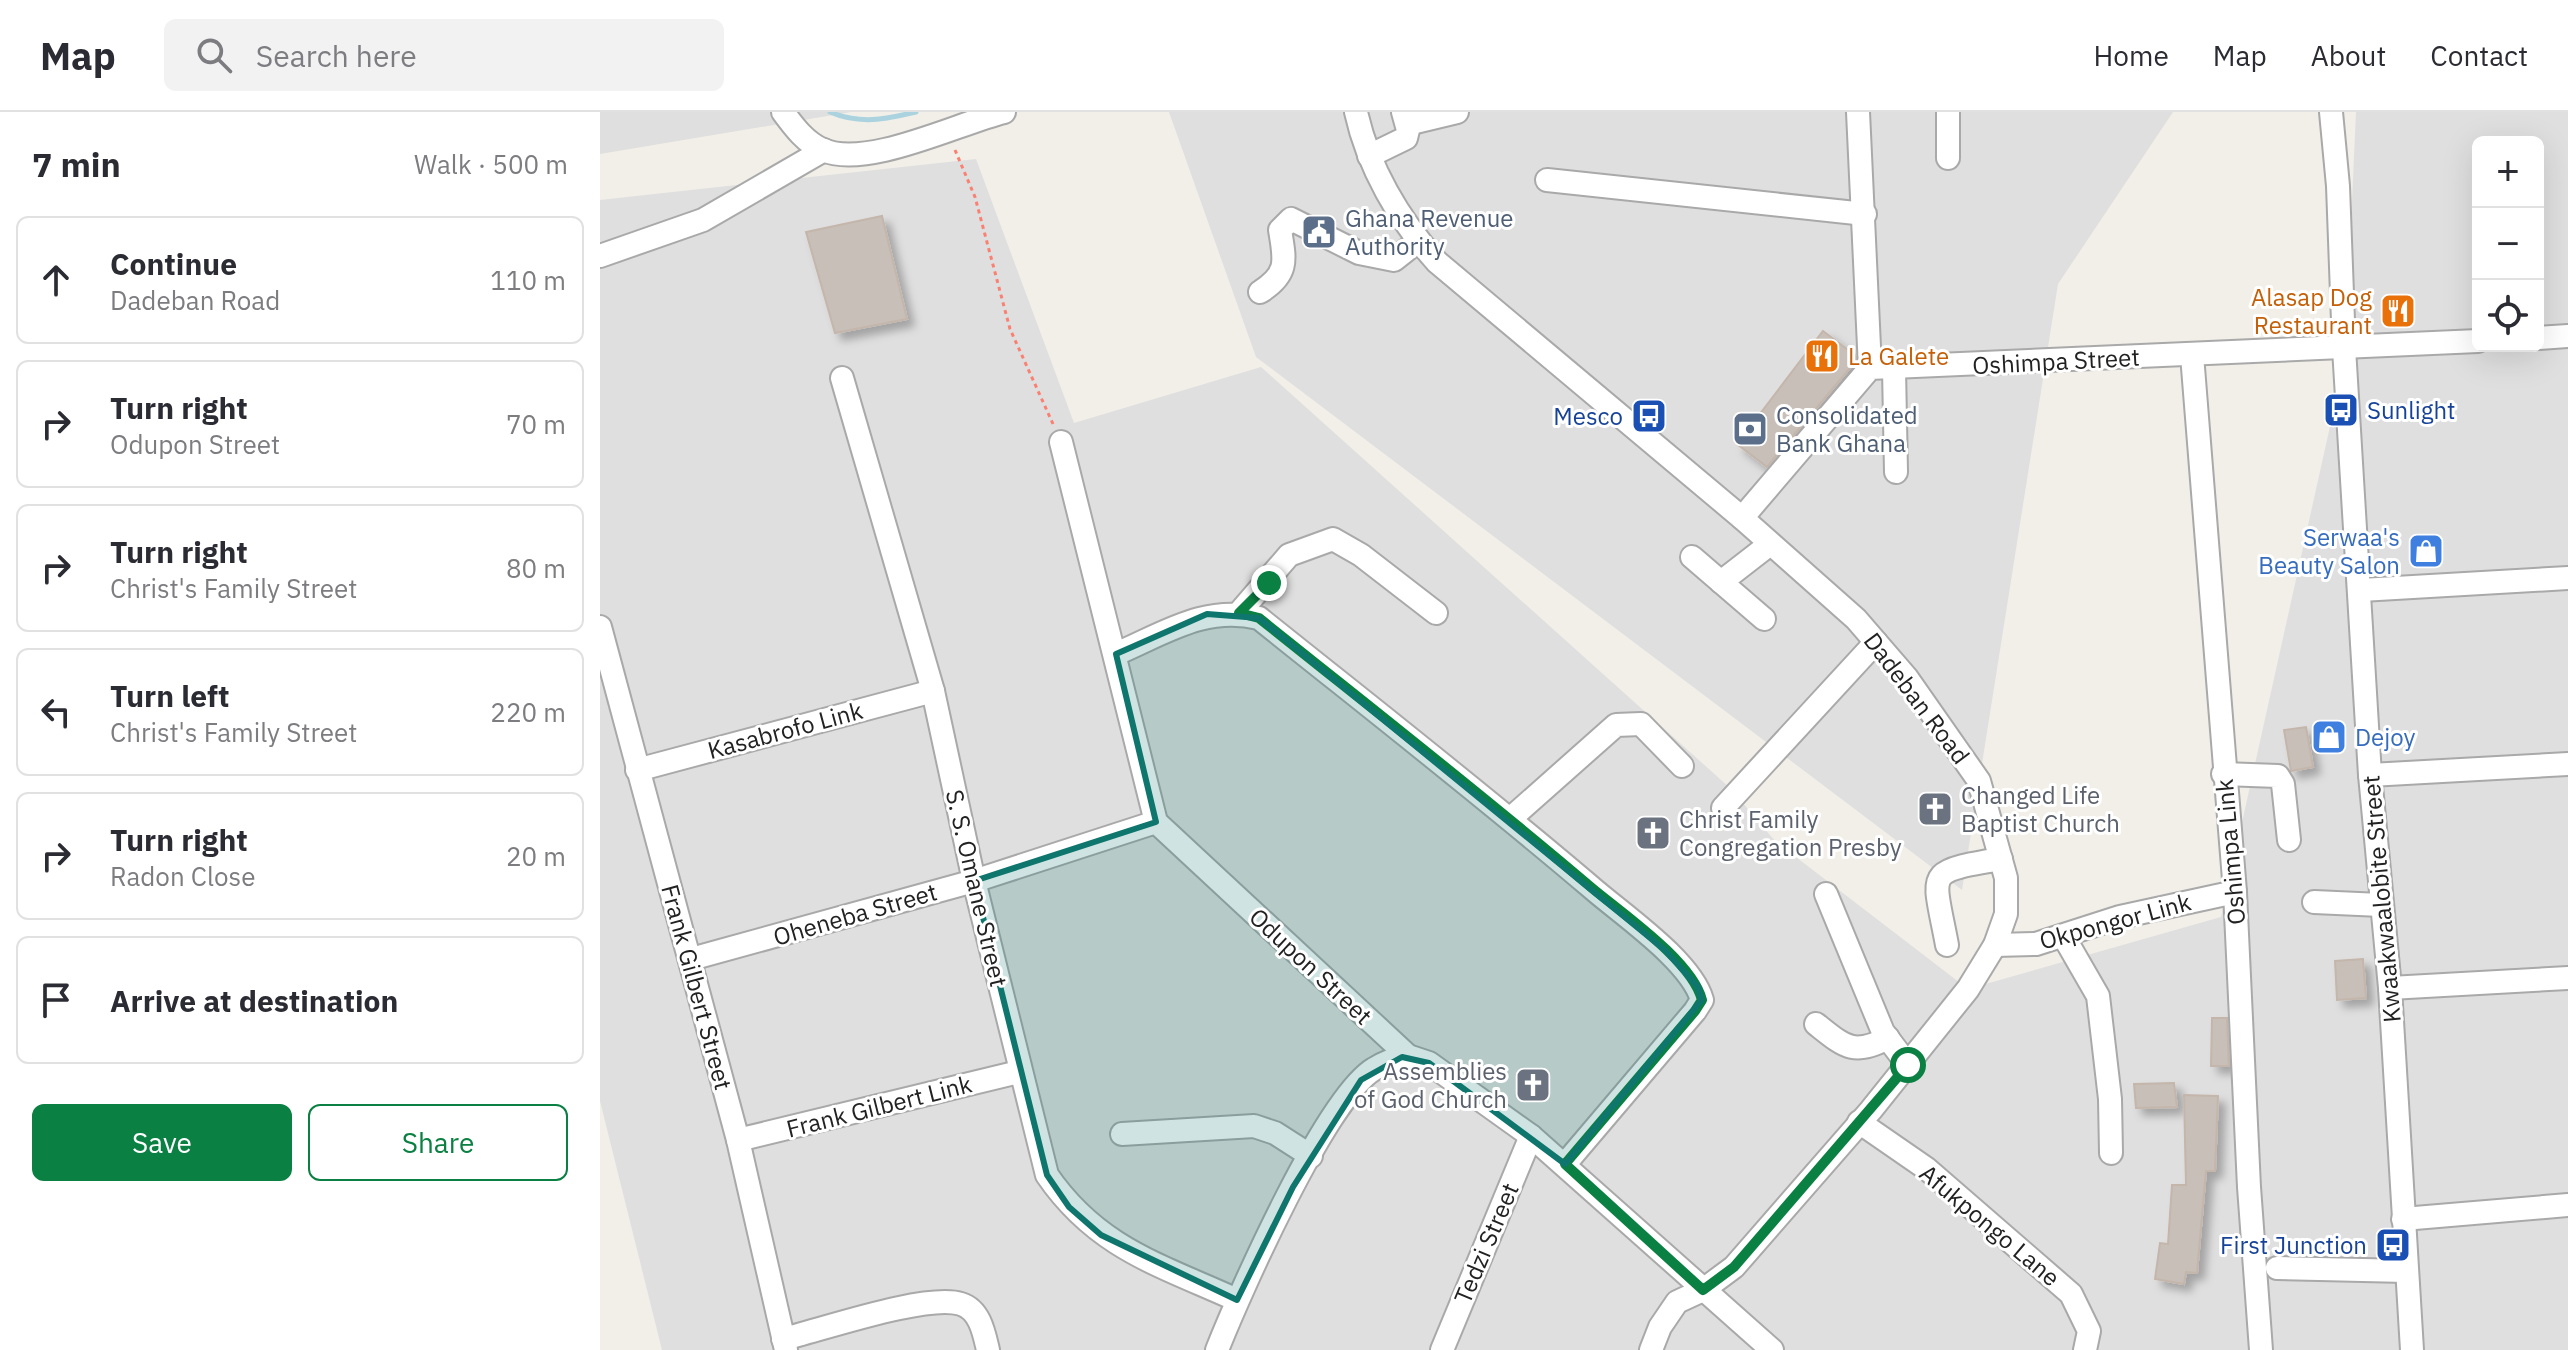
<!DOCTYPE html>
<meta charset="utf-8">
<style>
body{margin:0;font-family:"IBM Plex Sans",sans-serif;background:#f2f2f3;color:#2b2b33}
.controls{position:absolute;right:24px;top:24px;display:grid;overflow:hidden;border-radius:12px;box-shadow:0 8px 32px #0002}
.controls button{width:72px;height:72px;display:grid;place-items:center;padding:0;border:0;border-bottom:2px solid #e1e1e2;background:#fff;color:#2b2b33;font:40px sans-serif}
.stop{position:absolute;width:24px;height:24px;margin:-18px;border:6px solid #0b8043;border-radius:50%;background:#fff}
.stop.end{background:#0b8043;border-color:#fff;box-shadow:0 2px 8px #0008}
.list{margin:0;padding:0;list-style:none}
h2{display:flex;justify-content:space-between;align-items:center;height:104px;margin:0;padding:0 32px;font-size:34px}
h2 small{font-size:26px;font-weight:400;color:#7c7c81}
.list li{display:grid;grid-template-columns:52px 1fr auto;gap:24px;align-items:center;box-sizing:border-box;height:128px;margin:0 16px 16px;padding:0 16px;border:2px solid #e1e1e2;border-radius:12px}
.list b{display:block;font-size:30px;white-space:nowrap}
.list p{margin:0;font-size:26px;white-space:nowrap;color:#7c7c81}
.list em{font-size:26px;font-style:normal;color:#7c7c81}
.actions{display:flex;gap:16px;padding:24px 32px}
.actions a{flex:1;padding:18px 0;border:2px solid #0b8043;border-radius:12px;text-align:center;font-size:28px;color:#0b8043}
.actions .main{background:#0b8043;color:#fff}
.icon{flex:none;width:44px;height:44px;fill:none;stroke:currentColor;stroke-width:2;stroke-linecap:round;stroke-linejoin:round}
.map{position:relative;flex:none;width:1968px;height:1238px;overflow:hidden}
header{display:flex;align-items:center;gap:48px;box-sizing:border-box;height:112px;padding:0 40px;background:#fff;border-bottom:2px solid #e1e1e2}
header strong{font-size:38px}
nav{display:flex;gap:44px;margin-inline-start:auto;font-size:28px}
.search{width:560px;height:72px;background:#f2f2f3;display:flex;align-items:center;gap:20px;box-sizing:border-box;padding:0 28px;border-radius:12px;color:#7c7c81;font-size:30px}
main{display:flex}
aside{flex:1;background:#fff}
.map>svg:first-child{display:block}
</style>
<header>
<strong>Map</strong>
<div class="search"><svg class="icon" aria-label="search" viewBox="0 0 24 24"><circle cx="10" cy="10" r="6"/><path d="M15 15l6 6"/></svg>Search here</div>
<nav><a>Home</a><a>Map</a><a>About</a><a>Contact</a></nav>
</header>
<main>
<aside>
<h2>7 min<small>Walk · 500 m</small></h2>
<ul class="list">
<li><svg class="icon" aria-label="ahead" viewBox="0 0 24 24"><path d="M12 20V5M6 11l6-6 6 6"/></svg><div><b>Continue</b><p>Dadeban Road</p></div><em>110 m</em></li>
<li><svg class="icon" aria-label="right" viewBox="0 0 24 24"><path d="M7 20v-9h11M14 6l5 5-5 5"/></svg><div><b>Turn right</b><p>Odupon Street</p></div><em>70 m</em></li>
<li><svg class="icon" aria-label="right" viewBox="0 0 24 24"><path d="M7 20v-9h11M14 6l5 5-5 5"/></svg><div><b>Turn right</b><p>Christ's Family Street</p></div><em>80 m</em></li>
<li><svg class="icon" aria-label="left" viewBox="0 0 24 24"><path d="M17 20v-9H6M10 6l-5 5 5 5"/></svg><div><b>Turn left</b><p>Christ's Family Street</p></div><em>220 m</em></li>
<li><svg class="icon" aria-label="right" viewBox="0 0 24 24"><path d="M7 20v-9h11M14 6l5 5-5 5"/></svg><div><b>Turn right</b><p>Radon Close</p></div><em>20 m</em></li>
<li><svg class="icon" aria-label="arrive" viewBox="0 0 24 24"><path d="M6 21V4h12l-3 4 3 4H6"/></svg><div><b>Arrive at destination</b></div></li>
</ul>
<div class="actions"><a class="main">Save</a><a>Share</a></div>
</aside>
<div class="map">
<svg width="1968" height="1238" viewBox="0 0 1968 1238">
<defs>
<filter id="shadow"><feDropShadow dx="7" dy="7" stdDeviation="4" flood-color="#0004"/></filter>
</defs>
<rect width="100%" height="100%" fill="#f2efe9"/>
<g fill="#e0dfdf" fill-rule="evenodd">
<path d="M0,0H251L0,42Z"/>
<path d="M569,0H1573L1458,172L1362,778L656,245Z"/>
<path d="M1756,0H1968V1238H62L0,989V88L376,47L474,311L661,255L1130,676L1175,729L1368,877L1621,805L1745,247ZM1878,30H1938V234H1878Z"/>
</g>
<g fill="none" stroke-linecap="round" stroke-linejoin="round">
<path stroke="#aad3df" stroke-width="5" d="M230,0C260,13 286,7 316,0"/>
</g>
<g fill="#c7bfb8" stroke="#c4b6ab" stroke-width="2" filter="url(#shadow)">
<path d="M282,104L307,207L235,221L206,120Z"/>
<path d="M1223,219L1255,243L1256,249L1167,355L1137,332Z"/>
<path d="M1706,615L1713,655L1691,659L1684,618Z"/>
<path d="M1763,847L1766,886L1737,888L1735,849Z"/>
<path d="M1612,906H1627L1629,954H1611Z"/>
<path d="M1574,971L1577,995L1536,996L1534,972Z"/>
<path d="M1584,983L1618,984L1615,1059H1606L1597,1161L1586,1160L1584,1172L1555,1167L1560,1131L1568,1132L1572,1073H1586Z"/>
</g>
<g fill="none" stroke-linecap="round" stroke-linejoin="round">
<defs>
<g id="minor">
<path d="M183,0C194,15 206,31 223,38C267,57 359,11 404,0"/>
<path d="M756,0C768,55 799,108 837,150L1142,406L1256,507L1307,566L1379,669L1406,766V802L1395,833L1368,877L1271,998L1134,1155L1103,1178L1077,1190L1060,1215L1051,1238"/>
<path d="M1258,0L1270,256"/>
<path d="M1731,0L1738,74L1744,236L1770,663L1790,876L1812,1238"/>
<path d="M807,12L857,0"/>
<path d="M769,44L806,26L808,18L803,0"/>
<path d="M1348,46V0"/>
<path d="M947,68L1265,102"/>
<path d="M0,144L103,108L224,38"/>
<path d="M660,180C689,162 685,148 680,118L691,107L759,141L794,148L818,129"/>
<path d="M1938,226L1968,224"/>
<path d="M1592,243L1635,780L1649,1075L1661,1238"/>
<path d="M1294,257L1296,360"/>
<path d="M242,266L333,579L374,769L447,1063C497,1136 560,1153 637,1188"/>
<path d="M461,330L556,710L808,944L829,951L931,1024L1172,1238"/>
<path d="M1142,406L1270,256L1878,229"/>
<path d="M1092,445L1164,507"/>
<path d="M1121,470L1170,432"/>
<path d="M1761,478L1968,466"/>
<path d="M639,501L689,443L733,427L761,443L836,501"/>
<path d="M0,515L138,1028L186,1238"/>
<path d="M516,542C565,521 605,493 659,506C770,595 883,683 992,776C1023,803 1091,849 1102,888L1095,899L965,1052"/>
<path d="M37,658L333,579"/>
<path d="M1623,662L1678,664L1683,672L1689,728"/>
<path d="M1770,663L1968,652"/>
<path d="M1123,696L1276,530"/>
<path d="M910,707L1016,613L1041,612L1082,654"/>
<path d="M1226,782L1283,920L1308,953"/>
<path d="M1714,790L1781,793"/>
<path d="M1464,825L1498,884L1510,987L1511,1041"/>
<path d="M1347,833C1333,758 1323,760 1401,747"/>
<path d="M1395,833L1436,832L1520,805L1635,780"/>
<path d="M91,847L374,769L556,710"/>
<path d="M1790,876L1968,866"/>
<path d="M1216,912C1245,935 1253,944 1288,926"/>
<path d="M1259,1010L1327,1057L1471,1182L1489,1219L1485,1238"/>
<path d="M522,1022L654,1014L675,1021L711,1044"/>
<path d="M138,1028L419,960"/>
<path d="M1803,1107L1968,1093"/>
<path d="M1677,1156L1806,1159"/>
<path d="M183,1227C221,1218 327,1181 361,1192C380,1198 384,1221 388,1238"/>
<path d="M617,1238C640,1180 726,986 774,957C783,951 797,946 808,944"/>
<path d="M842,1238L931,1024"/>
</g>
</defs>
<use href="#minor" stroke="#a9a9a9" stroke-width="26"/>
<path stroke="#fa8072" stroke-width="3" stroke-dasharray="4 4" stroke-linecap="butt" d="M355,38L375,85L410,217L453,312"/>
<use href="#minor" stroke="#fff" stroke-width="22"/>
</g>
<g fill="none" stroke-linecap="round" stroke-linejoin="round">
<path stroke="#0b8043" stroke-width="10" d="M669,471L639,501L659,506C770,595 883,683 992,776C1023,802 1092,849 1102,888L1095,899L965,1052L1103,1178L1134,1155L1308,953"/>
</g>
<path fill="#0f766e" fill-opacity="0.2" stroke="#0f766e" stroke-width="6" stroke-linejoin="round" d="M607,502L659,506L1065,838L1098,875L1102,888L965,1052L829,951L802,945L761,968L693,1075L637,1188L501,1123L469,1095L447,1063L374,769L556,710L516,542Z"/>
<defs>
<symbol id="civic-square" viewBox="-11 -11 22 22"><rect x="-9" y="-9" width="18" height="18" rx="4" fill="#5c6f8a" stroke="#fff"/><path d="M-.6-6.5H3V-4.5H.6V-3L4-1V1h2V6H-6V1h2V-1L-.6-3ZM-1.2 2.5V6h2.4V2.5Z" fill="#fff"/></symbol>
<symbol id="restaurant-square" viewBox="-11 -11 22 22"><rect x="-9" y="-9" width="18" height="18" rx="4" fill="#e8710a" stroke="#fff"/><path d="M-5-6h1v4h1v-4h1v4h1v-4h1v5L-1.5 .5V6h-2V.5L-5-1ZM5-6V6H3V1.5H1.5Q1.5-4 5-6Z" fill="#fff"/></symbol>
<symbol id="bus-square" viewBox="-11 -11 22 22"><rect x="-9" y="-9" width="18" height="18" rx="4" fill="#1a4fb4" stroke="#fff"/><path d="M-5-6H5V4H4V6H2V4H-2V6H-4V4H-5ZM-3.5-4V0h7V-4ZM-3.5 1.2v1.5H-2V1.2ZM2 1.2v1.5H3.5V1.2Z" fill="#fff"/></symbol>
<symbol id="bank-square" viewBox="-11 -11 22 22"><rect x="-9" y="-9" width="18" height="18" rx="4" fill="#5c6f8a" stroke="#fff"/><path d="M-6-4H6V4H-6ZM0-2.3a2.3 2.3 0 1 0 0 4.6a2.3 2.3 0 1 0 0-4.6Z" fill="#fff"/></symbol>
<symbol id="shop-square" viewBox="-11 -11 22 22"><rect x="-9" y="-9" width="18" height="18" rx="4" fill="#3f7fe0" stroke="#fff"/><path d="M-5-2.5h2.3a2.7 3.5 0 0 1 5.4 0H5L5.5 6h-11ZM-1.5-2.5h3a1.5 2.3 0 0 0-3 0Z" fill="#fff"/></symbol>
<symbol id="church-square" viewBox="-11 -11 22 22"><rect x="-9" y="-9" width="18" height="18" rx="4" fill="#6b7280" stroke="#fff"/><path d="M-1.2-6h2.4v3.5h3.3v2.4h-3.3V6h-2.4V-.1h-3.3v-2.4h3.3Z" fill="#fff"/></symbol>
</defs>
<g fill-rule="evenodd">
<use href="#civic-square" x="699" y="100" width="40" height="40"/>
<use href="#restaurant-square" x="1778" y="179" width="40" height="40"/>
<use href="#restaurant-square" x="1202" y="224" width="40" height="40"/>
<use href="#bus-square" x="1721" y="278" width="40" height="40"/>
<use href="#bus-square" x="1029" y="284" width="40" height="40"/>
<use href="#bank-square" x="1130" y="297" width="40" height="40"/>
<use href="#shop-square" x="1806" y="419" width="40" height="40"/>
<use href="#shop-square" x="1709" y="605" width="40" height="40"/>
<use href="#church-square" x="1315" y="677" width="40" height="40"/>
<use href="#church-square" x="1033" y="701" width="40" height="40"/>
<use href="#church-square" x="913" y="953" width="40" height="40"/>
<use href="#bus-square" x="1773" y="1113" width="40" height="40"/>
</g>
<g text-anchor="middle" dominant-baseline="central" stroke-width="6" stroke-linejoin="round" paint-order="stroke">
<g font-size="24" fill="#4e5e75" stroke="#fff" text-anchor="start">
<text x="745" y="106">Ghana Revenue<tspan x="745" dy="28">Authority</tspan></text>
<text x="1176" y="303">Consolidated<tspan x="1176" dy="28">Bank Ghana</tspan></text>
</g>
<g font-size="24" fill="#c56008" stroke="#fff" text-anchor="end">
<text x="1772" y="185">Alasap Dog<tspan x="1772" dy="28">Restaurant</tspan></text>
<text x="1248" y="244" text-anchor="start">La Galete</text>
</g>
<g font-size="24" fill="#222" stroke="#fff">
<text transform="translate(1456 249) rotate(-3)">Oshimpa Street</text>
<text transform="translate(1317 586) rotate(53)">Dadeban Road</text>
<text transform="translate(185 618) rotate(-15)">Kasabrofo Link</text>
<text transform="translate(1630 740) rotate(-95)">Oshimpa Link</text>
<text transform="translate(377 776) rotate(77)">S. S. Omane Street</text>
<text transform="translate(1781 787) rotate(-95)">Kwaakwaalobite Street</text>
<text transform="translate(255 802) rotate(-16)">Oheneba Street</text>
<text transform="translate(1515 809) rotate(-15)">Okpongor Link</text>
<text transform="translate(711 854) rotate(43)">Odupon Street</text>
<text transform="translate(97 875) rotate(75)">Frank Gilbert Street</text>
<text transform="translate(279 994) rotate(-14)">Frank Gilbert Link</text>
<text transform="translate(1390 1113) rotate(40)">Afukpongo Lane</text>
<text transform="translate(886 1131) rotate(-67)">Tedzi Street</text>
</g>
<g font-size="24" fill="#164399" stroke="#fff" text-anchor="end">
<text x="1767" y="298" text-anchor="start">Sunlight</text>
<text x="1023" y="304">Mesco</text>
<text x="1767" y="1133">First Junction</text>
</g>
<g font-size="24" fill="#366cbe" stroke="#fff" text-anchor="end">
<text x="1800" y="425">Serwaa's<tspan x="1800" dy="28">Beauty Salon</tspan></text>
<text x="1755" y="625" text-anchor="start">Dejoy</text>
</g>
<g font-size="24" fill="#5b616d" stroke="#fff" text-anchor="start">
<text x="1361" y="683">Changed Life<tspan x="1361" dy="28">Baptist Church</tspan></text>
<text x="1079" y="707">Christ Family<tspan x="1079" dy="28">Congregation Presby</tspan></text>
<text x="907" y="959" text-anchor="end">Assemblies<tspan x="907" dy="28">of God Church</tspan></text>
</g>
</g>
</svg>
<div class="controls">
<button>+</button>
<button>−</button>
<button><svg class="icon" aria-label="locate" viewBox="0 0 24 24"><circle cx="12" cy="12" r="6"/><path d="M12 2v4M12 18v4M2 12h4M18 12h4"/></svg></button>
</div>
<div class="stop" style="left:1308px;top:953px"></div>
<div class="stop end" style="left:669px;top:471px"></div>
</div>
</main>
